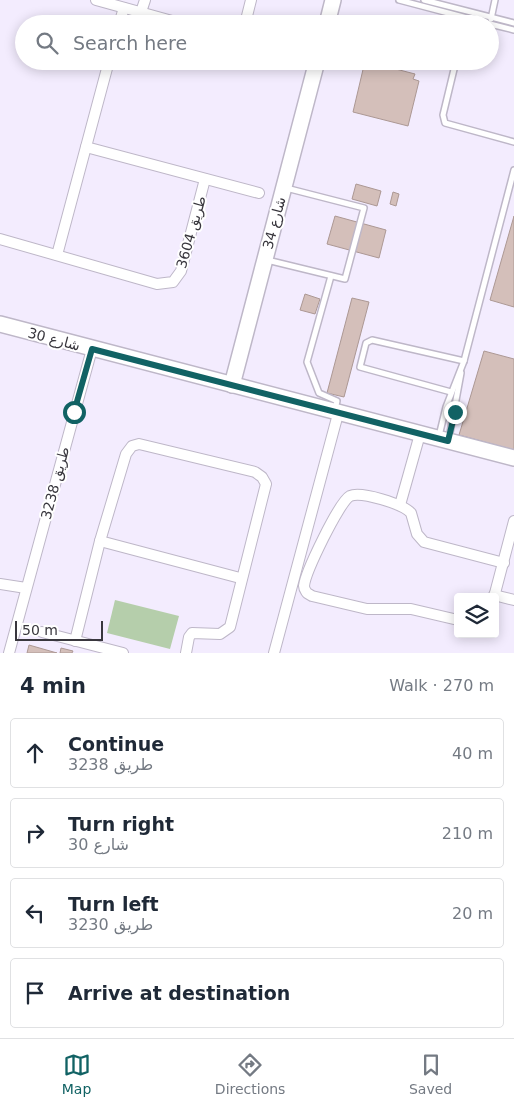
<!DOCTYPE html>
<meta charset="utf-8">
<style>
body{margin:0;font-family:"DejaVu Sans","Noto Naskh Arabic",sans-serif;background:#f2f2f3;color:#1f2937}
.controls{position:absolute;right:15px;bottom:15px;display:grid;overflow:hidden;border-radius:5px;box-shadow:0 2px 12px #0003}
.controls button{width:45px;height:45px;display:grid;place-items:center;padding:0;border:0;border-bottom:1px solid #e0e1e3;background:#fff;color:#1f2937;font:25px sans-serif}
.scale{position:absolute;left:15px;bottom:12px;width:88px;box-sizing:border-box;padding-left:5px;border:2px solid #39373e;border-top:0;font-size:14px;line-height:18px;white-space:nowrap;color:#39373e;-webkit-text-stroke:4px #fff;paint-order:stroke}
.stop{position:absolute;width:15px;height:15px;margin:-11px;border:4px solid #116264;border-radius:50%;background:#fff}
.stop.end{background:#116264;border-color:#fff;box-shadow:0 1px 5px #0008}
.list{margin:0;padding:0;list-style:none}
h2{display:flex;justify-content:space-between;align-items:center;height:65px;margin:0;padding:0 20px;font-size:21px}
h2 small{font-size:16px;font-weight:400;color:#747a83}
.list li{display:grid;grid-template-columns:32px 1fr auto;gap:15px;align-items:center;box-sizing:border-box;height:70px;margin:0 10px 10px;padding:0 10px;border:1px solid #e0e1e3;border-radius:5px}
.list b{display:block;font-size:19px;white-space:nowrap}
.list p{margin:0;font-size:16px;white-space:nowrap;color:#747a83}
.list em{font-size:16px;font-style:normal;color:#747a83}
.icon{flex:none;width:28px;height:28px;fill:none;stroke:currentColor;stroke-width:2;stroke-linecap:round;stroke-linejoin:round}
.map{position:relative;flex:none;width:514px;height:653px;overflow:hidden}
.search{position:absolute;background:#fff;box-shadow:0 2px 12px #0003;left:15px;right:15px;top:15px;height:55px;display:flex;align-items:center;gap:12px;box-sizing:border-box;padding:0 18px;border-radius:28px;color:#747a83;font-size:19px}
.sheet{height:385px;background:#fff}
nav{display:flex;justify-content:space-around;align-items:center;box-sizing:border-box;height:70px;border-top:1px solid #e0e1e3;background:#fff;font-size:14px;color:#747a83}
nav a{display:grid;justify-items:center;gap:2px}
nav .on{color:#116264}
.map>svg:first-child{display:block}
</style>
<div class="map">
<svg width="514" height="653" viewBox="0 0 514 653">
<rect width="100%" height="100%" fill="#f3ecfe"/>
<path fill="#b5ceab" d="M115,600L179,616L170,649L107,633Z"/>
<g fill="#d4bfba" stroke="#ac9894">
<path d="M365,61L415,74L413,79L419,81L408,126L353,112Z"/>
<path d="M356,184L381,191L377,206L352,199Z"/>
<path d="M393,192L399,194L396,206L390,204Z"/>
<path d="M335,216L386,230L379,258L327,244Z"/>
<path d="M514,216V307L490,300Z"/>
<path d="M305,294L320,299L315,314L300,310Z"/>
<path d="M352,298L369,302L344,397L327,393Z"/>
<path d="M484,351L514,359V450L459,435Z"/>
<path d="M29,645L57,653H27Z"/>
<path d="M61,648L73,651L72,653H60Z"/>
</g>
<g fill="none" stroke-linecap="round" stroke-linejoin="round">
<defs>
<g id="lane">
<path d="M399,0L490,24"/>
<path d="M424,0L514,23"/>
<path d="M491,19L495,0"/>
<path d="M490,24L514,30"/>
<path d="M456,61L443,115L445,123L514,142"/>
<path d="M267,260L345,279L364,208L286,188"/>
<path d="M331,276L307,362L319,393L337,401L335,410"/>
<path d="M451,392L360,367L366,343L372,340L464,361"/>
<path d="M439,436L446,407L464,361L514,170"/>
<path d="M449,438L461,373"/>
</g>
<g id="street">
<path d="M96,0L183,24"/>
<path d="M141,12L145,0"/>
<path d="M119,24L124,8"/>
<path d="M245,24L251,0"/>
<path d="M86,147L259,193"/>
<path d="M0,239L157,284L173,282L181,271L205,179"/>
<path d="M57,255L109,61"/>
<path d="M400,505L420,434"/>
<path d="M100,541L240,578"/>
<path d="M0,584L26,588"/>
<path d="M494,595L514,600"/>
<path d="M494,597L514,521"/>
<path d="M458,620L411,609H367L312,596L307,593C305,590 304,589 304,586C305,573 339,502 350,496C361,491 403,504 411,513L417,534L424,542L504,563"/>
<path d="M42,632L123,653"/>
<path d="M75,641L100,541L126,454L132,446L139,444L255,472L262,477L266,484L230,627L220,634L192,633L189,637L186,653"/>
<path d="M9,653L92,349"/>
<path d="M274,653L338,414"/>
</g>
<g id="secondary">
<path d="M327,24L333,0"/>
<path d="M0,324L514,458"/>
<path d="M232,385L317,61"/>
</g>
</defs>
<use href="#lane" stroke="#beb7c8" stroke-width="8"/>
<use href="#street" stroke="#beb7c8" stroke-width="12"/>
<use href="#secondary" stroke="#beb7c8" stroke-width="18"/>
<use href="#lane" stroke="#fff" stroke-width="5"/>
<use href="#street" stroke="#fff" stroke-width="10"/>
<use href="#secondary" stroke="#fff" stroke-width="15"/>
</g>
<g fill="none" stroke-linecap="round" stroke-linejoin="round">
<path stroke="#116264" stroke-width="6" d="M74,412L92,349L448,441L455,412"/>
</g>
<g text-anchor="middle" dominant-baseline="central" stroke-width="4" stroke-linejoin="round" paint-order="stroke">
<g font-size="14" fill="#39373e" stroke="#fff">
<text transform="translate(274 223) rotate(-75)">شارع 34</text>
<text transform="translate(191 232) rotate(-74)">طريق 3604</text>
<text transform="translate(54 339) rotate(15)">شارع 30</text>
<text transform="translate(55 483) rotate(-75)">طريق 3238</text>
</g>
</g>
</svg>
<div class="controls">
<button><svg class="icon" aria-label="layers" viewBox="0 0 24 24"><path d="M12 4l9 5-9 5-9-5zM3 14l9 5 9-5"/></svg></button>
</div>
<div class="scale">50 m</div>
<div class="stop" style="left:74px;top:412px"></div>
<div class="stop end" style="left:455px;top:412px"></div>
<div class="search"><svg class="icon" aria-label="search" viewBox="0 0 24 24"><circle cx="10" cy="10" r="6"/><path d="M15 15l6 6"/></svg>Search here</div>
</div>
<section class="sheet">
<h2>4 min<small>Walk · 270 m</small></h2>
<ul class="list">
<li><svg class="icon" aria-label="ahead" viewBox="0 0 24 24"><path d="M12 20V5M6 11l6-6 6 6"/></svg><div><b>Continue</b><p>طريق 3238</p></div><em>40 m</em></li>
<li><svg class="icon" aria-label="right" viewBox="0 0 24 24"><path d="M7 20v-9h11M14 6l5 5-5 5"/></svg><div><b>Turn right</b><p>شارع 30</p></div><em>210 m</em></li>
<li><svg class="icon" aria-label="left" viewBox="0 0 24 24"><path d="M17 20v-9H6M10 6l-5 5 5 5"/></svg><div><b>Turn left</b><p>طريق 3230</p></div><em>20 m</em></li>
<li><svg class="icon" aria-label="arrive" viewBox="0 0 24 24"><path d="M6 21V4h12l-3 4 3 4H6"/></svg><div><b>Arrive at destination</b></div></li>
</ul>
</section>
<nav>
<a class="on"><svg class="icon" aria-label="map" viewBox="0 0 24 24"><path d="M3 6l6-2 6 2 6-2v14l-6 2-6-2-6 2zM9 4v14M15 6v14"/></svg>Map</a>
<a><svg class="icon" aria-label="directions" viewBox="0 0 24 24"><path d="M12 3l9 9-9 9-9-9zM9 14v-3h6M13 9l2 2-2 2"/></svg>Directions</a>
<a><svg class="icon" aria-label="saved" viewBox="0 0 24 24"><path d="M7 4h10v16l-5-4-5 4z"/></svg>Saved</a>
</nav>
